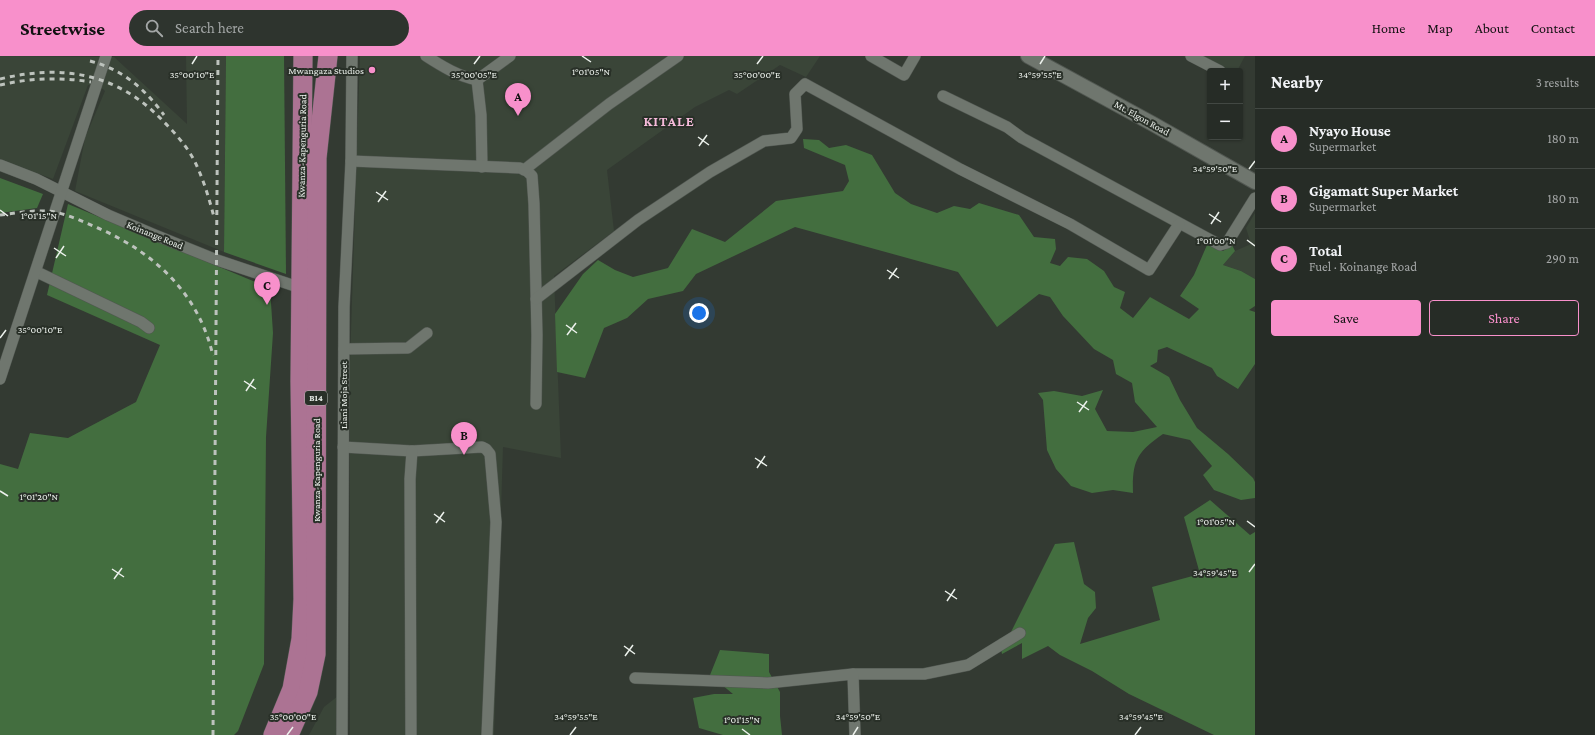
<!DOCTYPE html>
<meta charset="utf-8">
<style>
body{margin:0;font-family:"Crimson Pro",serif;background:#2e342e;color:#f1f3f6}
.controls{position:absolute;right:12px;top:12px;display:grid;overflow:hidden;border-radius:4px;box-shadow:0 1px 3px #0004}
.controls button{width:36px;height:36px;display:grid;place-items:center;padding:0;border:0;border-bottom:1px solid #424843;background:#262c26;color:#f1f3f6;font:20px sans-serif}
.you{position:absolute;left:699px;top:257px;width:14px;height:14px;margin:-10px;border:3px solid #fff;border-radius:50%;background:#1a73e8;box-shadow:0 0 0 6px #1a73e833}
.badge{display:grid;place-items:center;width:26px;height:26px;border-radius:50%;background:#f890cb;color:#111;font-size:13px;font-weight:700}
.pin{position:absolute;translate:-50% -33px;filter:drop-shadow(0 1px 2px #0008)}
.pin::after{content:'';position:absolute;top:21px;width:14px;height:12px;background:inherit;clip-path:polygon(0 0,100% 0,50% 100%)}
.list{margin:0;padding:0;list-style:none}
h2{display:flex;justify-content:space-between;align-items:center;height:52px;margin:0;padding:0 16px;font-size:17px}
h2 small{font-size:13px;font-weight:400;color:#a4a7a7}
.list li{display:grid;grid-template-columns:26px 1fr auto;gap:12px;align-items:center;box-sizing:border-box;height:60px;padding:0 16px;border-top:1px solid #424843}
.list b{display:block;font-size:15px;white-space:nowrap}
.list p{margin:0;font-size:13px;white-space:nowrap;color:#a4a7a7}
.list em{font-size:13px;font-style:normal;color:#a4a7a7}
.actions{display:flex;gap:8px;padding:12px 16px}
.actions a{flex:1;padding:9px 0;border:1px solid #f890cb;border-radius:4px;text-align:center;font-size:14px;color:#f890cb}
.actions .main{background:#f890cb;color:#111}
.icon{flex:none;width:22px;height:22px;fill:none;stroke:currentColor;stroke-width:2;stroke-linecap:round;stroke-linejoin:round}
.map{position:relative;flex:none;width:1255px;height:679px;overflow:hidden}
header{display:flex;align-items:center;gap:24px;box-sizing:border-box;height:56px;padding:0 20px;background:#f890cb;color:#111}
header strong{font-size:19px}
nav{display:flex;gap:22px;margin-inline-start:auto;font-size:14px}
.search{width:280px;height:36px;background:#2e342e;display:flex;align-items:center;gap:10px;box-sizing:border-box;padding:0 14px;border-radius:22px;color:#a4a7a7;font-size:15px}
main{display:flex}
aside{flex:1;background:#262c26}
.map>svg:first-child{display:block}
</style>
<header>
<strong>Streetwise</strong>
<div class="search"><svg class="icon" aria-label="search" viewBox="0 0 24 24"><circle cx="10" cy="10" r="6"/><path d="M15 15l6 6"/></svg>Search here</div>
<nav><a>Home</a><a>Map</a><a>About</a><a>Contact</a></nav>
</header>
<main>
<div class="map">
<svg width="1255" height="679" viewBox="0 0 1255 679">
<rect width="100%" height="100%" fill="#333a32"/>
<g fill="#3a4538">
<path d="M0,0L114,1L187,68L186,0H226L224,196L75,135L85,82L105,35L103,33L88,29L53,123L0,104Z"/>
<path d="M360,0H820L806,21L780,9L737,38L729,34L695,51L607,114L614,175L554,220L561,402L503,391L494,679H350V306Z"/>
<path d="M1183,0H1245L1237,15H1212Z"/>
<path d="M1255,157V223L1241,215L1223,209L1235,195L1251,188L1246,172Z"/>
<path d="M338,640L336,679H309L324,651Z"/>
</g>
<g fill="#436e3f">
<path d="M226,0H284L286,218L224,196Z"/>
<path d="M803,83L819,84L829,92L846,89L872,99L895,137L911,148L937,157L954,150L970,153L979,147L1019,159L1034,181L1055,183L1056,193L1050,207L1060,210L1068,201L1087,203L1104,215L1114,231L1125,236L1120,252L1133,262L1150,241L1189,263L1199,253L1180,240L1194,219L1207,189L1223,195L1232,189L1235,195L1223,209L1241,215L1255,223V250L1249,254L1255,256V308L1238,333L1217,320L1212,312L1167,291L1158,294L1157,306L1150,310L1169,321L1180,344L1197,372L1228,398L1253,422L1255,426V442L1241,444L1214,434L1203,419L1212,410L1190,384L1163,378C1137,396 1132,405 1133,437L1113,434L1092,437L1071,430L1056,413L1047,394L1043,344L1038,337L1054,335L1082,340L1103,334L1095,353L1107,375L1133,376L1157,371L1135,346L1132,327L1116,318L1113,304L1094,293L1063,260L1050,241L1039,238L997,271L958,216L795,171L696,218L683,235L648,243L627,262L604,272L585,322L557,316L555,258L583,218L598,204L615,214L633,221L668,212L692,173L725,186L776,145L843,135L849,125L845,109L804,92Z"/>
<path d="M0,122L43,138L37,152L0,157Z"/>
<path d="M68,148L270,232L273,277L266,381L264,608L238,675L234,679H0V408L18,413L30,377L68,382L136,346L160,289L47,239Z"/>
<path d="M1210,444L1250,479L1255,476V679H1214L1129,638L1092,615L1060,599L1048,590L1022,603V587L1002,598L999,583L1010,578L1055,488L1074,486L1084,528L1095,536L1096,552L1088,562L1080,588L1160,564L1152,531L1200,518L1184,461Z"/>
<path d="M720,594L769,598V616L780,636V660L782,679H723L699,672L693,642L714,638H733L710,619Z"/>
</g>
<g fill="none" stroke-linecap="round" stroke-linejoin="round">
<defs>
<g id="minor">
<path d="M426,0C443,11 458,20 477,24L510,0"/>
<path d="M871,0L904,19L915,0"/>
<path d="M1191,0L1220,15"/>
<path d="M477,24L481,59L482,111"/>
<path d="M943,40L1007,71L1022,82L1220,189L1227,187L1255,142"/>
<path d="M351,105L520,112L527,115L532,120L534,148L537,279L536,348"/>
<path d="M0,109L36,123L108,159L155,179L217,204L304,233"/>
<path d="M524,114L609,48L678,0"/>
<path d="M37,216L141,266L149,272"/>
<path d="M536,243L638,164L710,116L764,85L791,82L797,73L795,38L805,28L960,113L1070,168L1149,214L1179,168"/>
<path d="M344,293L408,292L427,277"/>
<path d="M0,323L106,0"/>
<path d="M343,391L412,395L482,391L486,393L490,398L496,466L487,679"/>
<path d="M853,618H924L968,609L1020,577"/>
<path d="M635,622L768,627L853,618L855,679"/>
<path d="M342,679L344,251L351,105L352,0"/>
<path d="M411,679L410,423L412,395"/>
</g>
<path id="tertiary" d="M1028,0L1153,68L1255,126"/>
<g id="trunk">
<path d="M273,679L292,633L301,583L303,543L300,325L303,0"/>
<path d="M289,679L308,636L316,598L317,102L328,0"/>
</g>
</defs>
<use href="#minor" stroke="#515751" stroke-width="12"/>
<use href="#tertiary" stroke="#515751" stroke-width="16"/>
<use href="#trunk" stroke="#515751" stroke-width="20"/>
<use href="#minor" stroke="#6f766e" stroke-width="11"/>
<use href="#tertiary" stroke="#6f766e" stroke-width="14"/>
<use href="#trunk" stroke="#ac7393" stroke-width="19"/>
<g stroke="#bdc3bd" stroke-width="3" stroke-dasharray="5 5" stroke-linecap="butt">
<path d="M90,5C122,13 145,33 164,59"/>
<path d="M0,23C62,8 117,17 162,64C174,76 186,89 194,104C203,122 209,142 214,161"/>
<path d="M0,29C30,22 61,21 91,26"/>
<path d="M0,159C17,157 37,153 55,156C69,159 84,166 98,172C155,197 199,238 213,300"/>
<path d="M213,679L218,0"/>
</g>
</g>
<path fill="none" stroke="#ecf1ec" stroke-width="1.5" d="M582,0L591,6M192,8L197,0M474,8L480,0M757,8L763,0M1040,8L1045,0M698,81L709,89M699,90L707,79M1249,113L1255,105M376,136L388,144M378,146L386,135M0,154L8,160M1209,158L1221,166M1211,168L1219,156M1247,184L1255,190M54,192L66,200M56,202L64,190M887,214L899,222M889,223L897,212M566,269L577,277M567,279L576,267M0,282L6,274M244,325L256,333M246,335L254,323M1077,346L1089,354M1079,356L1087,345M755,402L767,410M757,412L765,400M0,435L8,440M434,458L445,466M1247,465L1255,471M436,467L444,456M112,513L124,521M1249,516L1255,508M114,523L122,512M945,535L957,543M947,545L955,533M624,590L635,598M625,600L633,589M742,673L750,679M287,679L293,671M570,679L576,671M853,679L858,671M1135,679L1141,671"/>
<circle fill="#f890cb" stroke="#293028" stroke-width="1.5" cx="372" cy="14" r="4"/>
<g text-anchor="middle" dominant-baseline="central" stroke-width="4" stroke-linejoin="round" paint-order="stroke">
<rect fill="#293028" stroke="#b2b7b1" stroke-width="1" x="305" y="335" width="22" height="14" rx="3"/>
<g font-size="9" font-weight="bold" fill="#ecf1ec">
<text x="316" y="342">B14</text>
</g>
<g font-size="10" fill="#ecf1ec" stroke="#293028" text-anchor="end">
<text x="364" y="14">Mwangaza Studios</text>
</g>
<g font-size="10" fill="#ecf1ec" stroke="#293028">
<text transform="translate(1142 62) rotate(29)">Mt. Elgon Road</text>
<text transform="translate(302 90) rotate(-89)">Kwanza-Kapenguria Road</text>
<text transform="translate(155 179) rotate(22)">Koinange Road</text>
<text transform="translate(343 339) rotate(-90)">Liani Moja Street</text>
<text transform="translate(316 414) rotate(-90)">Kwanza-Kapenguria Road</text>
</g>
<g font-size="14" font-weight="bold" letter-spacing="1" fill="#f7bbdb" stroke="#293028">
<text x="669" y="65">KITALE</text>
</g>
</g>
<g font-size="10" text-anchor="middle" fill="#ecf1ec" stroke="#293028" stroke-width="4" stroke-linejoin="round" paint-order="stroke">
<text x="591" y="19">1°01'05"N</text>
<text x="192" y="22">35°00'10"E</text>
<text x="474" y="22">35°00'05"E</text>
<text x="757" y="22">35°00'00"E</text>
<text x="1040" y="22">34°59'55"E</text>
<text x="1215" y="116">34°59'50"E</text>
<text x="39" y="163">1°01'15"N</text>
<text x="1216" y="188">1°01'00"N</text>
<text x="40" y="277">35°00'10"E</text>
<text x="39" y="444">1°01'20"N</text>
<text x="1216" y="469">1°01'05"N</text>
<text x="1215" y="520">34°59'45"E</text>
<text x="293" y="664">35°00'00"E</text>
<text x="576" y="664">34°59'55"E</text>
<text x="858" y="664">34°59'50"E</text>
<text x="1141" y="664">34°59'45"E</text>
<text x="742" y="667">1°01'15"N</text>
</g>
</svg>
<div class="controls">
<button>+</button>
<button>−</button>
</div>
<div class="you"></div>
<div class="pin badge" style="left:518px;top:60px">A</div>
<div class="pin badge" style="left:464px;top:399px">B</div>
<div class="pin badge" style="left:267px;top:249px">C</div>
</div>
<aside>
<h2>Nearby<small>3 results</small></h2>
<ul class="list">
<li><span class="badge">A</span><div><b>Nyayo House</b><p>Supermarket</p></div><em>180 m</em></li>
<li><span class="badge">B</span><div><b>Gigamatt Super Market</b><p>Supermarket</p></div><em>180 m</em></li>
<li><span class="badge">C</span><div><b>Total</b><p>Fuel · Koinange Road</p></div><em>290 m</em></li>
</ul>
<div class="actions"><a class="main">Save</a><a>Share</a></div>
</aside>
</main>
